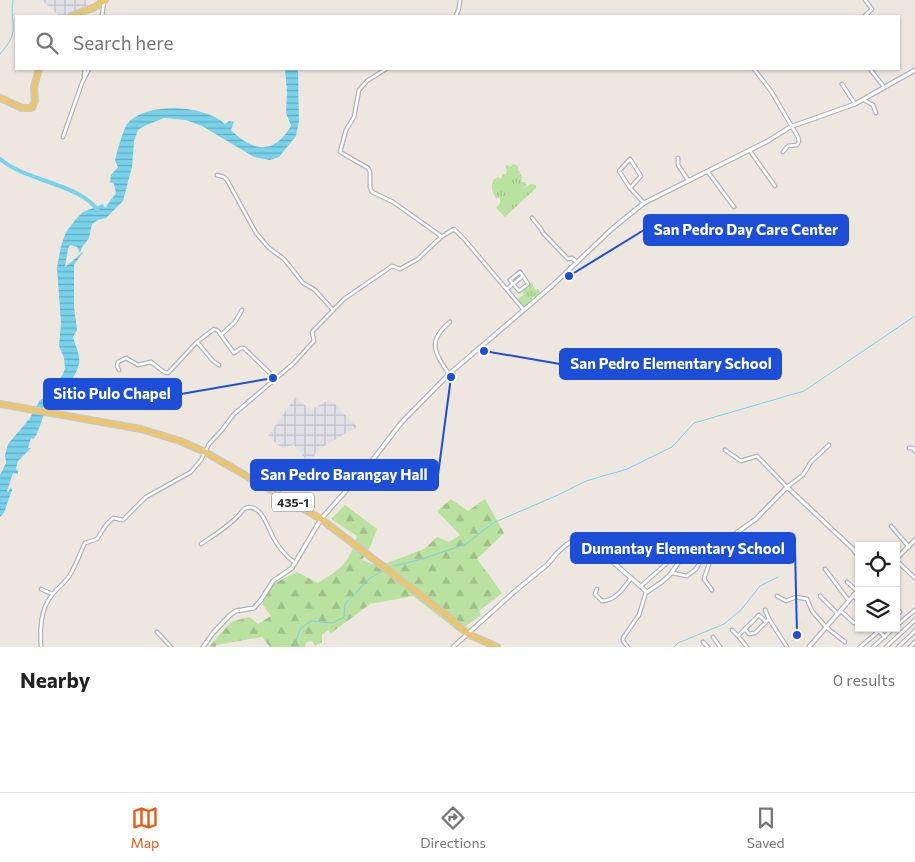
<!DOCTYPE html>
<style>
body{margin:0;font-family:Commissioner,sans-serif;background:#f6f6f6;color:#222}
.controls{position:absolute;right:15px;bottom:15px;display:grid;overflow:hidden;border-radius:0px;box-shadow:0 1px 4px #0004}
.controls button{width:45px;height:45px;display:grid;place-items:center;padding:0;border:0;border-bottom:1px solid #e0e0e0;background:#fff;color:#222;font:25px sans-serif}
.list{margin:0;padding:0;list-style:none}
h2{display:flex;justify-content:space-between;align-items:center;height:65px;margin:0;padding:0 20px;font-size:21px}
h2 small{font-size:16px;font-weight:400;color:#767676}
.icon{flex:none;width:28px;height:28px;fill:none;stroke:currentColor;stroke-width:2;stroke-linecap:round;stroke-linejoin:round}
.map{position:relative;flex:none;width:915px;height:647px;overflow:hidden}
.search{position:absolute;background:#fff;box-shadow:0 1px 4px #0004;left:15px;right:15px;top:15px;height:55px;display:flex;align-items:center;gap:12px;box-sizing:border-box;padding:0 18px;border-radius:0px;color:#767676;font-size:19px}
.sheet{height:145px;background:#fff}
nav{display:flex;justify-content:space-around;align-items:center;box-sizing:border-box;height:70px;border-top:1px solid #e0e0e0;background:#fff;font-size:14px;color:#767676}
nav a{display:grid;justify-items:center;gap:2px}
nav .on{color:#ea580c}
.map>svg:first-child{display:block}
</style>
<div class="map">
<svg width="915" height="647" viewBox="0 0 915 647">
<defs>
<pattern id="industrial-grid" width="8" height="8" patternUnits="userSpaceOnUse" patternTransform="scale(1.25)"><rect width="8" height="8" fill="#e1e0e6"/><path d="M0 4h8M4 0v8" fill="none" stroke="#c1c0c6"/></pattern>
<pattern id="grass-tufts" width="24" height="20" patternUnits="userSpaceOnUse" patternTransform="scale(1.25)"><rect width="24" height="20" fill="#b9e19f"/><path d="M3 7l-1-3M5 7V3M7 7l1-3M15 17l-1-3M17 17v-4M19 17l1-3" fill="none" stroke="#9fc189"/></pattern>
<pattern id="forest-firs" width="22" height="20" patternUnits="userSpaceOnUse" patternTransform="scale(1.25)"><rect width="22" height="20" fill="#b9e19f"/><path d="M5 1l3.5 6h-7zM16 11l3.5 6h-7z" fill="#9fc189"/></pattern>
<pattern id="water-rules" width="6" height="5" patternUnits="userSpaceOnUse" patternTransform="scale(1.25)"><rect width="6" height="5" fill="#78d2ea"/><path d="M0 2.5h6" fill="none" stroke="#63abbe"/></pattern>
</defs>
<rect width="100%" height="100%" fill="#ede7e0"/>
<g fill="url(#industrial-grid)">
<path d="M42,0H88L86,2L87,7L65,16H59Z"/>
<path d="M295,397L311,410L330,399L357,427L317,450L314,457L307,461L294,445L282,448L268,436Z"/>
</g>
<path fill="#eee3d0" d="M802,622L806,627L808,633L802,639L808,646L795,647L786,637Z"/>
<g fill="url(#grass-tufts)">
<path d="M513,164L518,166V171H521L519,172L522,177L521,182H525L527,185L521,189L531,184L536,185V188L505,217L497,209L496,206H498L500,203V198H496C492,192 490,186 494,179L498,177L500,179L502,177V174H506L507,170L505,167L507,165L511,167Z"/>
<path d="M532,282L535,290L538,289L541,293L535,298L534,296L532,298L533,300L524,309L516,300L524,294L522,291Z"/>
</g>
<path fill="url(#forest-firs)" d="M451,499L468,511L485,499L504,533L477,559L502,593L479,611L481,615L464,627L466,630L462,634L413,596L370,604L331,633L328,630L322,635V642L315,646L312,641L306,642L305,647H270L262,637L216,645V647H209L231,622L249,617L258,624L271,616L262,604L273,584L297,572L318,583C342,568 348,565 357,536L331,519L345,505L377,529L370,547L362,560L372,564L387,563L424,549L437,537L449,542L460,535L437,511Z"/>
<path fill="url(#water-rules)" d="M285,69H298L299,121L296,136L279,157L270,160L254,157L202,126L186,120L164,118L144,126L138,130L134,141L132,167L123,201L106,218L98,220L92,224L89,238L82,247L80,253L77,247L70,245L68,249L65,267L84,251L74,265V307L77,330L73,337C75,345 81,356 79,364C77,374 68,384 64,393L67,395L63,401L61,398C42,404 43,425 34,439L31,438L28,448H31L18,461L16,468L18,472V474L13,473L7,491L8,492L11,487L12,490L4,513L0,517V475L6,463L5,455L8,444L30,418L40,400L45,397L54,384L57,383L63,374L65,368L64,358L59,346L61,323L57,268L61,246L66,232L76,219L83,212L103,204L105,208L116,193L114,184L110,182L111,175L118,167L115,161C116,155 124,128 127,124C145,101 206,105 225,124L229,121L234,122L231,130C253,152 274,155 291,126L286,113L287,92Z"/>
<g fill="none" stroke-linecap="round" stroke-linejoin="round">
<g stroke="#78d2ea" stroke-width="1">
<path d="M0,54C22,29 9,27 13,0"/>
<path d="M395,566L425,558L466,544L493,523L558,495L586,481L627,469L672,447L694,423L804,391L915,316"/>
<path d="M294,647L300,629L311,621L333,623L344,617L345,604L370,578L381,572"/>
<path d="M674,647L678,643L724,624L741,610L760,586L778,577"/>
</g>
<path stroke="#78d2ea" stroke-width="4" d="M0,159C25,181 81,184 98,211"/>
<defs>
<g id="minor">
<path d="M102,16L104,1"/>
<path d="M456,16L459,8L460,0"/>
<path d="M865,16L872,9L865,0"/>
<path d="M386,69L367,81L359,90L354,117L346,130L340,152L368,168L370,172V187L372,192L393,202L441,236"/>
<path d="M754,69L771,91L798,137L799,141L797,145L788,146L783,152"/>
<path d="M870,69L884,87"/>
<path d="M84,76L85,69"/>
<path d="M842,84L855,104"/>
<path d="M864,100L873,105L876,113"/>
<path d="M63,137L82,83L89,69"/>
<path d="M750,151L775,186"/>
<path d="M678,158V165L688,180"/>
<path d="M630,159L641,176L630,188L619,171Z"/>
<path d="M708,172L734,207"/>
<path d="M217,175L224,177L227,180L256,233L269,248L284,259L303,283L315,290L333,310"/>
<path d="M630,188L644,203"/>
<path d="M532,218L541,229L543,233L568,259L572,258L577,262"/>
<path d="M507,289L523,276L528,284L519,291L510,280L520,272L523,276"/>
<path d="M221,335L235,322L242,310"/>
<path d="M219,365L213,361L197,342L214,329L218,331L234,353L241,348H244L276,379"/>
<path d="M119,370L117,366L118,362L126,358L138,365L151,362L164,372L168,373L197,342"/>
<path d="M449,374C434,352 427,341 450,322"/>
<path d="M909,448H913L915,451"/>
<path d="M725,450L741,461L757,456L787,487L803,475L811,462L829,445"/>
<path d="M891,526L909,547"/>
<path d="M201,544C214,535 228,527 238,516C241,513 243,509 246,508C261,503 268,528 273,537C278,547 286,556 295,563"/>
<path d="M708,553L710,561L704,579L712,590"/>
<path d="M896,560L915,578"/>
<path d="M825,569L849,601"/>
<path d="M672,573L687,576L696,569L705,554"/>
<path d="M847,582L857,591"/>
<path d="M641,586L667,563"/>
<path d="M41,589L52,594"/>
<path d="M597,589L595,594L602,601C615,601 624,588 631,578"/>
<path d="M777,596L786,601L796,597L807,599L812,611L826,627L845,642"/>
<path d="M820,596L838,614"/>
<path d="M853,596L859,601"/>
<path d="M896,607L900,612L896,616"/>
<path d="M765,610L769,619"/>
<path d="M841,611L854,623"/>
<path d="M896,626L915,610"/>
<path d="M745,629L759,615L766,622"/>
<path d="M732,630L738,636"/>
<path d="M157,632L171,647"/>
<path d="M713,637L720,647"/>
<path d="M703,642L708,647"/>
<path d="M41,647C40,629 40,610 52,595C57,588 65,583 70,575C76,565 80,553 85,543L97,539L106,525L113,518L123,520L146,497L191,472L201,460L209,444L222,430L234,414L293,364L314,341L312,332L344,299L392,266L400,269L418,259L441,237L454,229L464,239L524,310"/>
<path d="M628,647L623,641V638L639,615L646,592"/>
<path d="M747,647L738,636L745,629L749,634L755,633L769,619L787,647"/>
<path d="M860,647L879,631L885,637"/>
<path d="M873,647L894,628"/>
<path d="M886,647L915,620"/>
<path d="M898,647L915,631"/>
<path d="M910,647L915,642"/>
</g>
<g id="tertiary">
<path d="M896,559L915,540"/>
<path d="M203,647L213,633L230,615L236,611L254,608L261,600L273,581L292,568L321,519L368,466L401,423L449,374L553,285L613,228L644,203L768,141L790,127L855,104L915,70"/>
<path d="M453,647L514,592L548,564L557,553L566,545L577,538H584L589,541L647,592C655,587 667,579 672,572C683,558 684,543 705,554L708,553L756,519L787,487L853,549L859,557"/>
<path d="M809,647L859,589"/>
</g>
<g id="primary">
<path d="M71,16L95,7L105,0"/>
<path d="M0,98L22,108H32L35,101L34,87L39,69"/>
<path d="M0,404L141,429L180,441L205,452L321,519L444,613L468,634L497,647"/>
</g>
</defs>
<use href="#minor" stroke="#b0b3bc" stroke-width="5"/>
<use href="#tertiary" stroke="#b0b3bc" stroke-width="5.5"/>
<use href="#primary" stroke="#c8c8c8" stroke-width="8"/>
<use href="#minor" stroke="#fff" stroke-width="2.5"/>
<use href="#tertiary" stroke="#fff" stroke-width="3"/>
<use href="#primary" stroke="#ebc567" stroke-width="5"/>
</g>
<g text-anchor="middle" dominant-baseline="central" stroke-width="5" stroke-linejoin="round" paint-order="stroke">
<rect fill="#fff" stroke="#6c6c6c" stroke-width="1" x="272" y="492.5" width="42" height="19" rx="4"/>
<g font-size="12" font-weight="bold" fill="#2d2d2d">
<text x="293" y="502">435-1</text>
</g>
</g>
<path fill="none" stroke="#1d4ed8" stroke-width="2" d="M569 276L644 230M484 351L560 364M273 378L181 394M451 377L438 475M797 635L795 548"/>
<g fill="#1d4ed8" stroke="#fff" stroke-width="2">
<circle cx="569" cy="276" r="5"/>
<circle cx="484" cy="351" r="5"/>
<circle cx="273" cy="378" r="5"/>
<circle cx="451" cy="377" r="5"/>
<circle cx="797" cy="635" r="5"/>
</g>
<g fill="#1d4ed8" stroke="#1d4ed8" stroke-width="2">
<rect x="644" y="215" width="204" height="30" rx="5"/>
<rect x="560" y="349" width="221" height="30" rx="5"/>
<rect x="44" y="379" width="137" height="30" rx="5"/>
<rect x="251" y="460" width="187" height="30" rx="5"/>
<rect x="571" y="533" width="224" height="30" rx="5"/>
</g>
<g font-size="15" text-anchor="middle" font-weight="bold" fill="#fff">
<text x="746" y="235">San Pedro Day Care Center</text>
<text x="671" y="369">San Pedro Elementary School</text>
<text x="112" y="399">Sitio Pulo Chapel</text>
<text x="344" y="480">San Pedro Barangay Hall</text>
<text x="683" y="554">Dumantay Elementary School</text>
</g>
</svg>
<div class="controls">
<button><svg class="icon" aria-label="locate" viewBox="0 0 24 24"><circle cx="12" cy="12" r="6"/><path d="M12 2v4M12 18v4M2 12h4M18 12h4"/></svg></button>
<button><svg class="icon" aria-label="layers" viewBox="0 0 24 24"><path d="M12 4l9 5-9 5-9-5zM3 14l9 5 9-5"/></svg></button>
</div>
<div class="search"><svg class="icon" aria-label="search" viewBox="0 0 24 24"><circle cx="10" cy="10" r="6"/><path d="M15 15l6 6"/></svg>Search here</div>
</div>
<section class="sheet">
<h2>Nearby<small>0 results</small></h2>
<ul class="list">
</ul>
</section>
<nav>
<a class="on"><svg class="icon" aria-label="map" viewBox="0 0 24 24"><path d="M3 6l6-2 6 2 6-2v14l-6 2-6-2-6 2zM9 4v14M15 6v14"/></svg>Map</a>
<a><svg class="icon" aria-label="directions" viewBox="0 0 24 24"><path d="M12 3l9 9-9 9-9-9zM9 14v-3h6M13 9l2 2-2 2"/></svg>Directions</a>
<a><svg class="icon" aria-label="saved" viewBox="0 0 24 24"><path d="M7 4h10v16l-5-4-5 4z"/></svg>Saved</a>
</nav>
